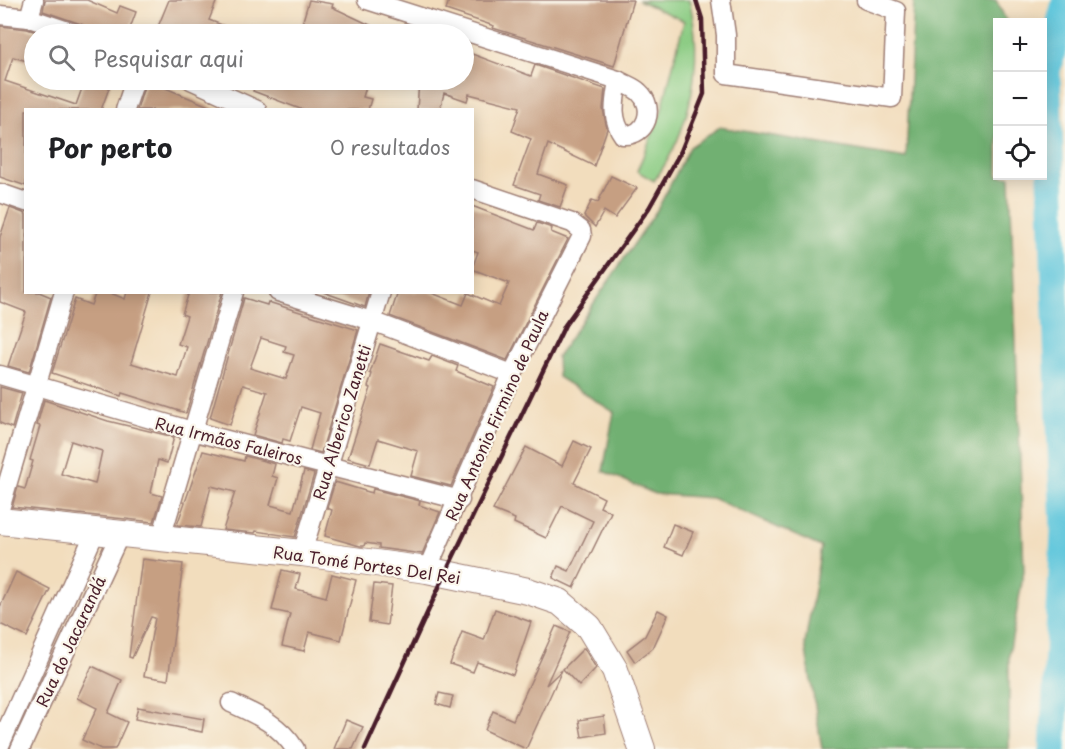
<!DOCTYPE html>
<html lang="pt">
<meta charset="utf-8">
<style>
body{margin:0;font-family:"Playpen Sans",sans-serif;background:#f6f6f6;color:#202124}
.controls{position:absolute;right:18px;top:18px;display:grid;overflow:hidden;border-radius:0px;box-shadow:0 3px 15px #0003}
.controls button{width:54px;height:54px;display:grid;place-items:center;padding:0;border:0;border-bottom:2px solid #e0e0e0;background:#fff;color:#202124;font:30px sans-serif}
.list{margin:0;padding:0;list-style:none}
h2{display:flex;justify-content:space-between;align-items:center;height:78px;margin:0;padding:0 24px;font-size:26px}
h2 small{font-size:20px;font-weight:400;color:#757577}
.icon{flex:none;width:33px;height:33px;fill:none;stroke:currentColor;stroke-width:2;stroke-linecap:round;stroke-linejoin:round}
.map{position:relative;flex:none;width:1065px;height:749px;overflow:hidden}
.search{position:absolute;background:#fff;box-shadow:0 3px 15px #0003;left:24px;top:24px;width:450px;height:66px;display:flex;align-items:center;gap:15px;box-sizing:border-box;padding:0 21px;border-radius:33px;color:#757577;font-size:22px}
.panel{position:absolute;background:#fff;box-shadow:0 3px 15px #0003;left:24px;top:108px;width:450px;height:186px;border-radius:0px}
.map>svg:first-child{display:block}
</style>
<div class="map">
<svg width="1065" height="749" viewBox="0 0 1065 749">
<rect width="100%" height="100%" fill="#fbf7ec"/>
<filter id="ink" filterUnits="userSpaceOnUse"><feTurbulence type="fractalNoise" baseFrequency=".0167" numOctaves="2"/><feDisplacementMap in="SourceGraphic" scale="12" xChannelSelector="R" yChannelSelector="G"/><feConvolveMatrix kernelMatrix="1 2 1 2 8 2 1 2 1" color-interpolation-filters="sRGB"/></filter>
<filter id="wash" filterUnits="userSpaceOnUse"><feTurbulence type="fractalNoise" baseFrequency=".008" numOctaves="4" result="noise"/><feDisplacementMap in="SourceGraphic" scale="24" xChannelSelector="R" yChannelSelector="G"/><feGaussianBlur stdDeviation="1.35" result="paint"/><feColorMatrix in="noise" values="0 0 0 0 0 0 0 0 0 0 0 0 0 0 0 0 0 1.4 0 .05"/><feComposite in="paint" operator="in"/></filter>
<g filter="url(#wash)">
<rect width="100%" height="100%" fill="#f2ddbd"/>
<path fill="#8ccc84" stroke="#6b7658" stroke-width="1.5" d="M638,0H689C705,60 691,131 654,181L637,171L661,113L684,21Z"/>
<path fill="#71b072" stroke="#5e684e" stroke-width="1.5" d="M914,0H996L1007,22H998V176H1010L1024,571L1009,655V749H822L805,644L821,547L712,498L655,494L603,471L614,412L558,377L557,357L657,210L690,147L720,127L906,158Z"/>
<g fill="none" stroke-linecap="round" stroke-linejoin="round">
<path stroke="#5fc6dc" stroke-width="27" d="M1053,749L1064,532L1047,71L1065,3"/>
</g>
<g id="blocks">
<g fill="#c69f82" fill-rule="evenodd">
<path d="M45,0H87L117,13L120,6L136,12L128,34H88L86,27L81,24L43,11Z"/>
<path d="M169,0H217L209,20L245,34H155Z"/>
<path d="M309,0L333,4L332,7L389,34H299Z"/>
<path d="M449,0H633L614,66L493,28L494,26L446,10Z"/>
<path d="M0,26L27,29L43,34H34V63L13,57L5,81L76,105L85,80H112L101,110H26V186L0,177Z"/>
<path d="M464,51L531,76L535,65L605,89L603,109L607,129L594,166L548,144L538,174L568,185L560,207L538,200L540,194L514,185L531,139L512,131L520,107L469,94L467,101L444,93L440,110H417L419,81L464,80Z"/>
<path d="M146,80L216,109V110H137Z"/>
<path d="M258,80H303L319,86L321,80H368L363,97L371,99L368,110H303L253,91Z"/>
<path d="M611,176L637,188L615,218L604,211L595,227L584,216L592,200L598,202Z"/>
<path d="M472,206L534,230L537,223L552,228L551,232L568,239L507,360L390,316L398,292H429L463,305L468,293L499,306L509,283L472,269L478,252L472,250Z"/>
<path d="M10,208L26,214V292H39L51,297L29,372L8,366L26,312L0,302V237Z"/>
<path d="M96,292H108L125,299L127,292H152L131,363L178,377L187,347L178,344L187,316L182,314L189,292H222L186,413L122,393L121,396L52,373L75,299L91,305Z"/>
<path d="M323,292H369L365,307Z"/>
<path d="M244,298L267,305L268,302L358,330L321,453L310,450L320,413L301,407L290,441L283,439L282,443L253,435L267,392L243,385L230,425L210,418ZM261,338L286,346L284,352L294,355L286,379L250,368Z"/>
<path d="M380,344L429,361L432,356L458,366L456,371L494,387L451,486L411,476L418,451L378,439L370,464L348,458L371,388L368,387L372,374L370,373Z"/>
<path d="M0,387L22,393L12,428L0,423Z"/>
<path d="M44,400L108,421L174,437L167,463L158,460L151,493L162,496L154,522L12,507L18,487L25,489L33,461L30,460L40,426L37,425ZM71,441L102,451L95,484L61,474Z"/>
<path d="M574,441L591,449L574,483L604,498L600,507L611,512L574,588L553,578L558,566L569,571L593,521L562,506L546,538L514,523L515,519L493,510L526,447L562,466Z"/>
<path d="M203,451L244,461L245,456L275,464L272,476L278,478L270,505L293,511L304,471L314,474L295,537L256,531L255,533L223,530L235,492L211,486L201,527L177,525Z"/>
<path d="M335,482L372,493L373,489L420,501L419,505L440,512L422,554L379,548V545L365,543L364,546H360L325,536L332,510L327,508Z"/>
<path d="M673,524L693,532L683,555L664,547Z"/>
<path d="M142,559L183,564L168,680L144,676L155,618L151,617L132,658L129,657Z"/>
<path d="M282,570L300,574L296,589L326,597L332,574L356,580L341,640L309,632L304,651L282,646L290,614L272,610Z"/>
<path d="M16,572L50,589L27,637L0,624V607Z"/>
<path d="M374,584L392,586L387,625L369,622Z"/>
<path d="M495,609L531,622L513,675L477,662L473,672L450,664L462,632L484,640Z"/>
<path d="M658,610L668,615L653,648L635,662L627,650L645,636Z"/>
<path d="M556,626L570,632L546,685L562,670L526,749L485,730L493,711L513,720Z"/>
<path d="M584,648L596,668L579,686L563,669Z"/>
<path d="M92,666L122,680L108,713L127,722L115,749H101L82,740L97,708L77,698Z"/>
<path d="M439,693L453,696L450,708L436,704Z"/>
<path d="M138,707L204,719L202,732L135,719Z"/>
<path d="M604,716L606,733L582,737L579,720Z"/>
<path d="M346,720L363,727L353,749H334Z"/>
</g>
</g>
</g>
<g filter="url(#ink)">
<use href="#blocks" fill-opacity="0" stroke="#9e7e74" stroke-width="1.5"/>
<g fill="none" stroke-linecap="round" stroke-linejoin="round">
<defs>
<g id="minor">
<path d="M367,0L618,80C624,84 634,87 639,92C656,107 647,137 623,135C610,118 615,100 618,80"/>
<path d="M721,0L726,35V74L892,98L896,11L866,0"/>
<path d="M0,15L29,18L77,34"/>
<path d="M29,18L34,0"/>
<path d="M191,80L257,110"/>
<path d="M125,110L135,80"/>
<path d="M0,193L26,202"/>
<path d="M278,292L372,321L512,374"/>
<path d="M0,375L192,431L460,500"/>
<path d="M0,509L64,292"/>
<path d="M161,538L234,292"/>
<path d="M302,553L381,292"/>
<path d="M427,570L512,374L582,236L581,230L572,223L472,189"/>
<path d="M231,703C257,715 279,724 295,749"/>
<path d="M0,745L96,530"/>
<path d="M20,749L120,534"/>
</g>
<path id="secondary" d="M0,521L302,553L427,570L528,591L560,602L589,627L615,670L642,749"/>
</defs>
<use href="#minor" stroke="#9e7e74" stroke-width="21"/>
<use href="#secondary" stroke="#9e7e74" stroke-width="28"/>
<use href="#minor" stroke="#fff" stroke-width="18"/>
<use href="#secondary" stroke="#fff" stroke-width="26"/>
<path stroke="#4a1f2b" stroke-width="4.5" d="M365,749L445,574L565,325L649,208L681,151L704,94L702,19L696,0"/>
</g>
</g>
<g text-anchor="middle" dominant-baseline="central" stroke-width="4.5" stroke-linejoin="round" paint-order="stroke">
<g font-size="16" fill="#4a1f2b" stroke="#fbf7ec">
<text transform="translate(496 415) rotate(-66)">Rua Antonio Firmino de Paula</text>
<text transform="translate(341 422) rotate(-73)">Rua Alberico Zanetti</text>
<text transform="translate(229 440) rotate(14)">Rua Irmãos Faleiros</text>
<text transform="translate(367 564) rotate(8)">Rua Tomé Portes Del Rei</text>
<text transform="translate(70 641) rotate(-65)">Rua do Jacarandá</text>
</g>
</g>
</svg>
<div class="controls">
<button>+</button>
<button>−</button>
<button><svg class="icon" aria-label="locate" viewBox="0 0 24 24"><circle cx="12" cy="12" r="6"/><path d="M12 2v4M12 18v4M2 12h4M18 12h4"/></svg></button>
</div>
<div class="search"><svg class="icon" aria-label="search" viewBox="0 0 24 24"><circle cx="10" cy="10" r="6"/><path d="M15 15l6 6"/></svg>Pesquisar aqui</div>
<section class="panel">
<h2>Por perto<small>0 resultados</small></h2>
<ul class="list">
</ul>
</section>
</div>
